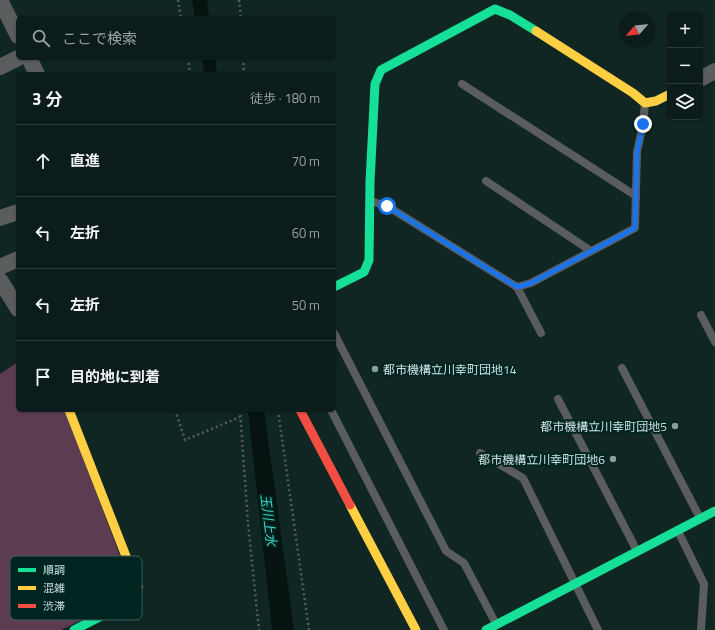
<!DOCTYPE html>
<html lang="ja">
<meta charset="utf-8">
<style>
body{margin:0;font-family:"Titillium Web","Noto Sans JP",sans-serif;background:#152523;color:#f1f3f6}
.controls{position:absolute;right:12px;top:12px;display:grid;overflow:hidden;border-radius:6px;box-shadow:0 1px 3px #0004}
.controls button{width:36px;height:36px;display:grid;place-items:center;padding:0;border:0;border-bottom:1px solid #2c3a39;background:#0c1c1a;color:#f1f3f6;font:20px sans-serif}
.compass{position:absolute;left:619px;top:12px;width:36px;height:36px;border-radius:50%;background:#0c1c1a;box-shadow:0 1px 3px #0004;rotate:243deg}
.stop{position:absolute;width:12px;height:12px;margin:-9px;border:3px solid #1a73e8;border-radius:50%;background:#fff}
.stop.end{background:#1a73e8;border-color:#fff;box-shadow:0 1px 4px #0008}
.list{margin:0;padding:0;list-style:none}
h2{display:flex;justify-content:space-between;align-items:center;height:52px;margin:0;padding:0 16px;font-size:17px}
h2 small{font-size:13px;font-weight:400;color:#9aa1a2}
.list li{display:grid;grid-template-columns:26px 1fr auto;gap:12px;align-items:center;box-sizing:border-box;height:72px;padding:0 16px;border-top:1px solid #2c3a39}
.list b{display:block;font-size:15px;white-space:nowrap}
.list em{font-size:13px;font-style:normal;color:#9aa1a2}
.icon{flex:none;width:22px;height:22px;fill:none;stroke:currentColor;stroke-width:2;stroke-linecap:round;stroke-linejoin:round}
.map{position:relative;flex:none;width:715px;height:630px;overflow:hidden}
.search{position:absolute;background:#0c1c1a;box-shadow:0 1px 3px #0004;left:16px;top:16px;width:320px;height:44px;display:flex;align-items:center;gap:10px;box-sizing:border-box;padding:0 14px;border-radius:6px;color:#9aa1a2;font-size:15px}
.panel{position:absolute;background:#0c1c1a;box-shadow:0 1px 3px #0004;left:16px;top:72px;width:320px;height:340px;border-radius:6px}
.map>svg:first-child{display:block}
</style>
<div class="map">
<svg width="715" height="630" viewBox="0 0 715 630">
<rect width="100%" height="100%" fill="#102623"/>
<path fill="#5c3c50" d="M18,362V410H65L131,585L129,597L61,630H0V374Z"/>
<g fill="#061311">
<path d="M192,0H207L209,18H195Z"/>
<path d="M202,58H215L217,74H204Z"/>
<path d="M248,410H264L294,630H272Z"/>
</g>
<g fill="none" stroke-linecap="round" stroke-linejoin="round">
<g stroke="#555c5c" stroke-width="2.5" stroke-dasharray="2 3" stroke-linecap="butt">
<path d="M178,0L181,18"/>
<path d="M239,0L241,18"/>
<path d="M188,58L190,74"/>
<path d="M243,58L244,74"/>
<path d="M175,410L185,440L240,417"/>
<path d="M240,410L248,523L259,630"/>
<path d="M278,410L309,630"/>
</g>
<g stroke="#5a5c5e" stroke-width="8">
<path d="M462,84L636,196"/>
<path d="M486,181L591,251"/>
<path d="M370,201L387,206L517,287L531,283L635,228L637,152L643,124L645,104"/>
<path d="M517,287L541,333"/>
<path d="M701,315L715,342"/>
<path d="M334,333L446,551L464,563L496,624"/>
<path d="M622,368L700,518"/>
<path d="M558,399L637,551"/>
<path d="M331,410L444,630"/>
<path d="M480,453L523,478L598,630"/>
<path d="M678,531L704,584L701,630"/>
</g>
<g stroke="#5a5c5e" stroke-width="16">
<path d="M0,0L18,36"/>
<path d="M29,58L37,74"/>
<path d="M0,67L18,58"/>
<path d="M700,79L715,71"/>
<path d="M0,218L18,212"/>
<path d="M0,267L18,259"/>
<path d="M0,280L18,309"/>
</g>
<g stroke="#16e098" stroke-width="9">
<path d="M334,287L364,272L369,260L370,182L375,84L381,70L495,9L510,15L536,31"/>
<path d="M74,630L133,600L136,593"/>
<path d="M486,630L715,511"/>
</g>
<g stroke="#ffcf43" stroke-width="9">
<path d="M536,31L633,93L645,103L656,101L670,94"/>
<path d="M69,410L138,587L136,593"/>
<path d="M350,505L416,630"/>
</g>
<path stroke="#f24e42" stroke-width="9" d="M300,410L350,505"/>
</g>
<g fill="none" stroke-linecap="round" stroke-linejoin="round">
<path stroke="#1a73e8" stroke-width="5" d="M387,206L517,287L531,283L635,228L637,152L643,124"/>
</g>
<g fill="#8a9f9c" stroke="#002521" stroke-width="1.5">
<circle cx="375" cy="369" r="4"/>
<circle cx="675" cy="426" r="4"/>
<circle cx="613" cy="459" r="4"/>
</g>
<g text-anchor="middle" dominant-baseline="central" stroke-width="4" stroke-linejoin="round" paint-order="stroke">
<g font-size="12" fill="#cce0dd" stroke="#002521" text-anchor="end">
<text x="383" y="369" text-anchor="start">都市機構立川幸町団地14</text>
<text x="667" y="426">都市機構立川幸町団地5</text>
<text x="605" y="459">都市機構立川幸町団地6</text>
</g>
<g font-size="13" font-style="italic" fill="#3edac8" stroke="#002521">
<text transform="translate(269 520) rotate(83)">玉川上水</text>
</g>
</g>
<rect x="10" y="556" width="132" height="64" rx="6" fill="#002521" stroke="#3d5d59" stroke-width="1"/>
<rect x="18" y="568" width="18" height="4" fill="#16e098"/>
<rect x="18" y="586" width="18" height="4" fill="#ffcf43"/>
<rect x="18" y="604" width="18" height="4" fill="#f24e42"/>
<g font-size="11" fill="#cce0dd">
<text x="43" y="574">順調</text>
<text x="43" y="592">混雑</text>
<text x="43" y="610">渋滞</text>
</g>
</svg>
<div class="controls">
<button>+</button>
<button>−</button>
<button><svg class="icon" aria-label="layers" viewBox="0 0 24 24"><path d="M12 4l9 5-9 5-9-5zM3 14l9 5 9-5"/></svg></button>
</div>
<svg class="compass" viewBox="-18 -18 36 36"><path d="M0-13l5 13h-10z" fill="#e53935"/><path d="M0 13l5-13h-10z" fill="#9aa1a2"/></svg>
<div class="stop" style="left:387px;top:206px"></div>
<div class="stop end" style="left:643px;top:124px"></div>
<div class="search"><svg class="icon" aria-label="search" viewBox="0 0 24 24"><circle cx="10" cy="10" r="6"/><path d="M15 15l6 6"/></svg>ここで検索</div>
<section class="panel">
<h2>3 分<small>徒歩 · 180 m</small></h2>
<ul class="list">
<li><svg class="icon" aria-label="ahead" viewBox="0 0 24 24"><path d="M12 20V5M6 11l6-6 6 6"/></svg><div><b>直進</b></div><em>70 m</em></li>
<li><svg class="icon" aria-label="left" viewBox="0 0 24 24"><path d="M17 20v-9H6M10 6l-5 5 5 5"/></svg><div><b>左折</b></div><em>60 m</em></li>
<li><svg class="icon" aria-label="left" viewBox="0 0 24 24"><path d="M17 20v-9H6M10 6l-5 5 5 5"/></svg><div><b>左折</b></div><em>50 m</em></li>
<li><svg class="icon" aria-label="arrive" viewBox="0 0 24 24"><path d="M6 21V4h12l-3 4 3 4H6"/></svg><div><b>目的地に到着</b></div></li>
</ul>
</section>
</div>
